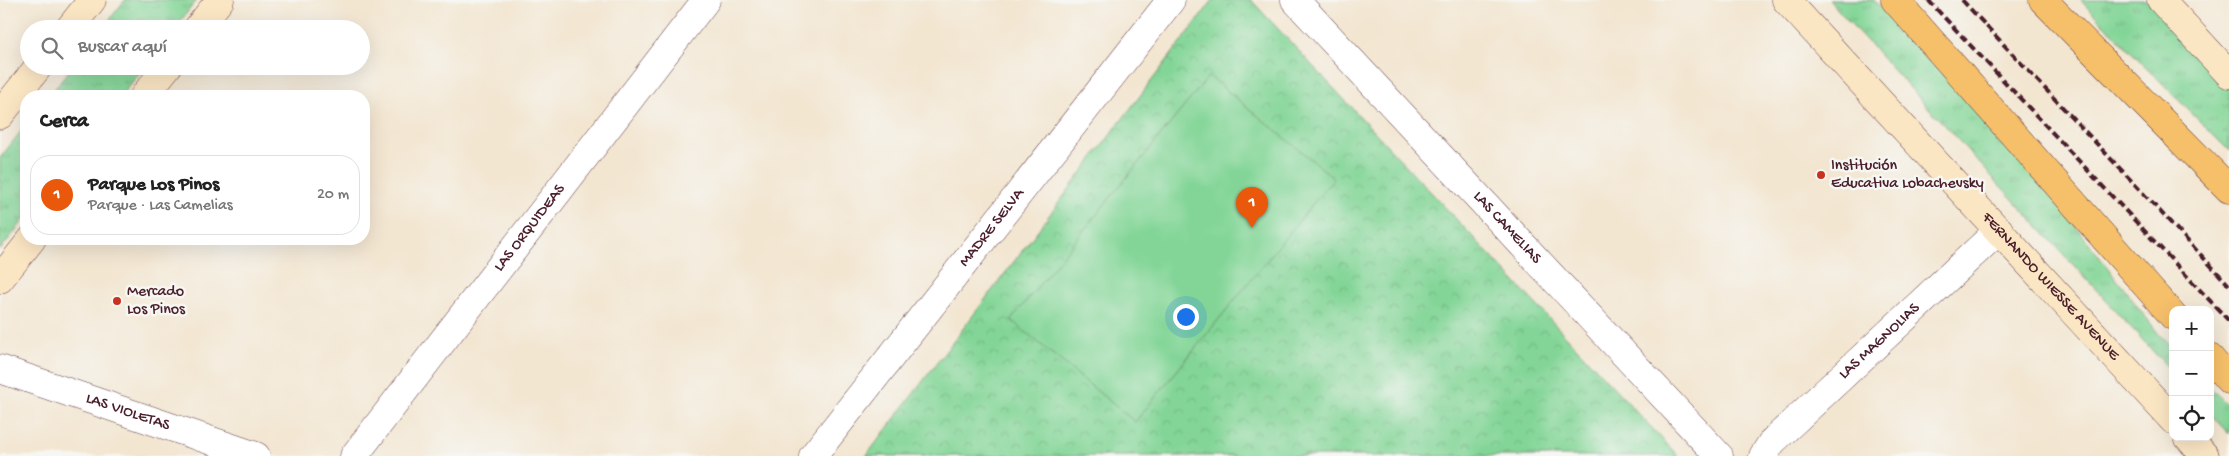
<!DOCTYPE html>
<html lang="es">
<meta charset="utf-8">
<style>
body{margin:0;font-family:"Gochi Hand",sans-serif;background:#f2f2f2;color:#222}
.controls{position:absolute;right:15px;bottom:15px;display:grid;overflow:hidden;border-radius:10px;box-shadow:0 5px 20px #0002}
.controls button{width:45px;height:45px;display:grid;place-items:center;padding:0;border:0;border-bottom:1px solid #e0e0e0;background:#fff;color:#222;font:25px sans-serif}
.you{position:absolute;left:1185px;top:316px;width:18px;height:18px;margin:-12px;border:4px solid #fff;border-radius:50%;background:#1a73e8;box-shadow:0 0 0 8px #1a73e833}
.badge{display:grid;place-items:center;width:32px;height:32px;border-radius:50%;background:#ea580c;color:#fff;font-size:16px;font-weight:700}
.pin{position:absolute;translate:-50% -41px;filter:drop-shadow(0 1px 2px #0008)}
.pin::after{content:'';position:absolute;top:26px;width:18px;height:15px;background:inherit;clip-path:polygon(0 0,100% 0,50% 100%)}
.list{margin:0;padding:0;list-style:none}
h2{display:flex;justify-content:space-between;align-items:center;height:65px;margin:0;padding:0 20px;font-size:21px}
h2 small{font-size:16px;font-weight:400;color:#767676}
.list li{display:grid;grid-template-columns:32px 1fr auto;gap:15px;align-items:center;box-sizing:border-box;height:80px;margin:0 10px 10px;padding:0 10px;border:1px solid #e0e0e0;border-radius:20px}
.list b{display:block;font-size:19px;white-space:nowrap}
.list p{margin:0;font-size:16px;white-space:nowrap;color:#767676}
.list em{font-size:16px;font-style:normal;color:#767676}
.icon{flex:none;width:28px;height:28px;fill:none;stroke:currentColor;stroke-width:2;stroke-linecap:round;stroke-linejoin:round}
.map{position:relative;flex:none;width:2229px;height:456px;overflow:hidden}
.search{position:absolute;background:#fff;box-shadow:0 5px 20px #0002;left:20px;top:20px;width:350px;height:55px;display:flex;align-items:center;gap:12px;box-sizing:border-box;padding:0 18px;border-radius:28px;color:#767676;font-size:19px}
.panel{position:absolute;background:#fff;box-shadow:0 5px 20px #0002;left:20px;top:90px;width:350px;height:155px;border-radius:20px}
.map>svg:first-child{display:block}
</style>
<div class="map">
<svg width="2229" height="456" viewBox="0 0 2229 456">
<defs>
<pattern id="grass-tufts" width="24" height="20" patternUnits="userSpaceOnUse" patternTransform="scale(1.25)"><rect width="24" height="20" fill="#82d596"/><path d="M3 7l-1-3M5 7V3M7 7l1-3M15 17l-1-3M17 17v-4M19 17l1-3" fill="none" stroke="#72b681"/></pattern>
<pattern id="park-crowns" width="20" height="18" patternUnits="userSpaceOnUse" patternTransform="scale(1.25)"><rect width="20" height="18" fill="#82d596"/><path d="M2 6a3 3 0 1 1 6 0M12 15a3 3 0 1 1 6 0" fill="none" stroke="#72b681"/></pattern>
</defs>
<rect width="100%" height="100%" fill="#f6f6f2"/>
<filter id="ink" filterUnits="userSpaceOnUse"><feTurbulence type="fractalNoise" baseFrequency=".02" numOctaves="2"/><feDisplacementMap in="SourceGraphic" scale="10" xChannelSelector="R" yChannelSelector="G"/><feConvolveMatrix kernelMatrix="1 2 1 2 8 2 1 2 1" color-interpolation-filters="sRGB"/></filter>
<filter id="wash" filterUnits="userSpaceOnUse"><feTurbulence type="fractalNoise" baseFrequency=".0096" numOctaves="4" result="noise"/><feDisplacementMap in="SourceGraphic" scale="20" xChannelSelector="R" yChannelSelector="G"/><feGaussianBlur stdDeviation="1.12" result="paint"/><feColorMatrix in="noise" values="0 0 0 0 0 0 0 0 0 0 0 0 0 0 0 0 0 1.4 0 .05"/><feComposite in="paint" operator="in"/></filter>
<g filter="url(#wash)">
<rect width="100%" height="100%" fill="#f3e6d1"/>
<g fill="url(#grass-tufts)" stroke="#667a60">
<path d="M125,0H197L174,29H102Z"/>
<path d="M1829,0H1874L2035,173L2158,333L2173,348V373Z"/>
<path d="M2080,0H2154L2229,81V151Z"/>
<path d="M73,66H145L121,96H49Z"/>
<path d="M26,125V217L0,250V158Z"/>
<path d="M2210,387L2229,406V434L2210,414Z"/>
</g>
<path fill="url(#park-crowns)" stroke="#667a60" d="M1213,0H1251L1678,456H866Z"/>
<path fill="#82d596" stroke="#667a60" d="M1209,76L1334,178L1135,422L1011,320Z"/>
</g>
<g filter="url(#ink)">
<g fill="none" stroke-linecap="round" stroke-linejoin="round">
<defs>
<g id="minor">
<path id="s1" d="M1295,0L1719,456"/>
<path id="s2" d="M0,369L256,456"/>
<path id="s3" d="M354,456L706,0"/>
<path id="s4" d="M813,456L1171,0"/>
<path id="s5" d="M1763,456L1772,442L1999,230"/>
</g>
<g id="secondary">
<path id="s6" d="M1786,0L2173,420"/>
<path d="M2161,0L2229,74"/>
<path d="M69,29L92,0"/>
<path d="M197,29L220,0"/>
<path d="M144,96L168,66"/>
<path d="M0,115L39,66"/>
<path d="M0,279L32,239"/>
<path d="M2188,437L2205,456"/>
</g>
<g id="primary">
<path d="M1895,0L2173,316"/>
<path d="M2043,0L2229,189"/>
<path d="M2210,358L2229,380"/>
</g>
</defs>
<use href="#minor" stroke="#633d44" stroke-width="29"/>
<use href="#secondary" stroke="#633d44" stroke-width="29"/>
<use href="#primary" stroke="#633d44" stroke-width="29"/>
<use href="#minor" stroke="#fff" stroke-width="28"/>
<use href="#secondary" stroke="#fbe6c4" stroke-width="28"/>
<use href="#primary" stroke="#f6c06b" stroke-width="28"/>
<g stroke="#4a1f2b" stroke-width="4" stroke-dasharray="8 4" stroke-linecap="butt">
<path d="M1928,0L2229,321"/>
<path d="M1962,0L2229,285"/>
</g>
</g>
</g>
<g fill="#c8321e" stroke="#f6f6f2" stroke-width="2">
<circle cx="1821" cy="175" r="5"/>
<circle cx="117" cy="301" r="5"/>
</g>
<g text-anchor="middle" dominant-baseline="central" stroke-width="5" stroke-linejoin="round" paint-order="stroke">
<g font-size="16" fill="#4a1f2b" stroke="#f6f6f2" text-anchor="start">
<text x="1831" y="166">Institución<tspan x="1831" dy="18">Educativa Lobachevsky</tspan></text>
<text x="127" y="292">Mercado<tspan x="127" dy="18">Los Pinos</tspan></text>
</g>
<g font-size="16" fill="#4a1f2b" stroke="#f6f6f2">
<text stroke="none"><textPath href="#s3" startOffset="288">LAS ORQUIDEAS</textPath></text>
<text stroke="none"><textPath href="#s4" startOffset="290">MADRE SELVA</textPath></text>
<text stroke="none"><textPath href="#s1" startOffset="311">LAS CAMELIAS</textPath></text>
<text stroke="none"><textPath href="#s6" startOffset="390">FERNANDO WIESSE AVENUE</textPath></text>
<text stroke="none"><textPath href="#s5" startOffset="164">LAS MAGNOLIAS</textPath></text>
<text stroke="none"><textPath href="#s2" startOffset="135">LAS VIOLETAS</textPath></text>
</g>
</g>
</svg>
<div class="controls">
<button>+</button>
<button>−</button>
<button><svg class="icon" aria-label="locate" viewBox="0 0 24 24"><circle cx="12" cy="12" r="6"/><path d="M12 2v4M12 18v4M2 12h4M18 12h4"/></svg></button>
</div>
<div class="you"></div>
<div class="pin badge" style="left:1252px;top:228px">1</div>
<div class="search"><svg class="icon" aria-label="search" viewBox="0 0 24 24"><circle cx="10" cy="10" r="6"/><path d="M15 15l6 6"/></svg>Buscar aquí</div>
<section class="panel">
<h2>Cerca<small></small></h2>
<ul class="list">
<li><span class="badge">1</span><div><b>Parque Los Pinos</b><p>Parque · Las Camelias</p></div><em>20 m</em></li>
</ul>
</section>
</div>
